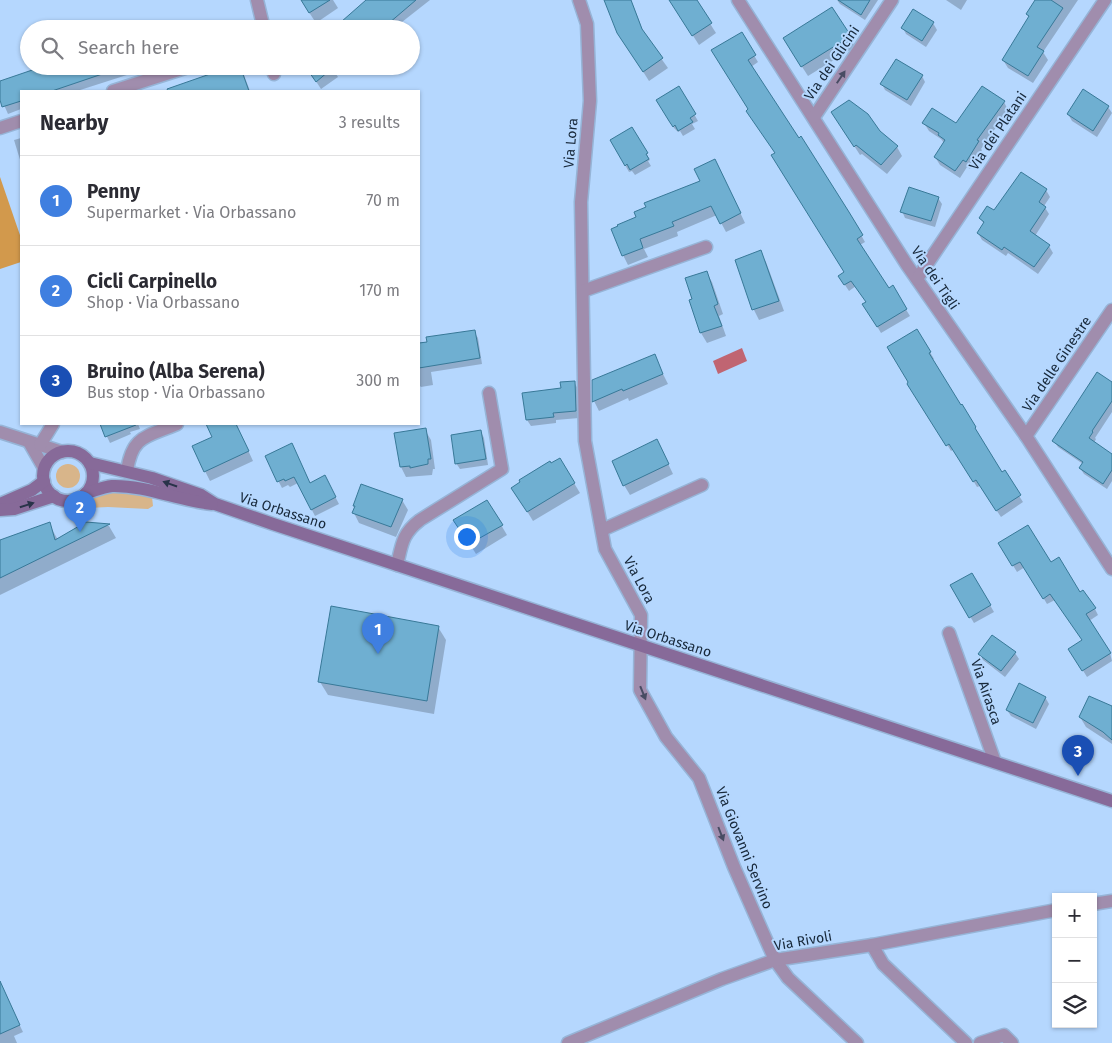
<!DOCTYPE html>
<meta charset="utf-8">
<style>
body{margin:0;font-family:"Fira Sans",sans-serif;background:#f7f7f7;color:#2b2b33}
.controls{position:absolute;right:15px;bottom:15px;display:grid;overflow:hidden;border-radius:0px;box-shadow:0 1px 4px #0004}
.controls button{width:45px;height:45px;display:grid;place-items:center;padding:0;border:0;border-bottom:1px solid #e1e1e2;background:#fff;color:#2b2b33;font:25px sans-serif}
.you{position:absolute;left:466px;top:536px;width:18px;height:18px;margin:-12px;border:4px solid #fff;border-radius:50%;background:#1a73e8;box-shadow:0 0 0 8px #1a73e833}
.badge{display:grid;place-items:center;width:32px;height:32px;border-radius:50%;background:#b45309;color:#fff;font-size:16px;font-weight:700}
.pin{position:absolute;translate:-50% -41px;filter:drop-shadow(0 1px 2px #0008)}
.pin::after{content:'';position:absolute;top:26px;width:18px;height:15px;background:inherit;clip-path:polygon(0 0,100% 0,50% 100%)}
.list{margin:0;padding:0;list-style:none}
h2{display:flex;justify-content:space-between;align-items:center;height:65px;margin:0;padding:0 20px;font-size:21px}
h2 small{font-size:16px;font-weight:400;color:#7c7c81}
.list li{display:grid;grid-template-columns:32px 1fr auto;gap:15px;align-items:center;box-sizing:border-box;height:90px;padding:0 20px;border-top:1px solid #e1e1e2}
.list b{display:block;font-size:19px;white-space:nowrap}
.list p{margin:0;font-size:16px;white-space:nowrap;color:#7c7c81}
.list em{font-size:16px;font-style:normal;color:#7c7c81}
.icon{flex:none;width:28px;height:28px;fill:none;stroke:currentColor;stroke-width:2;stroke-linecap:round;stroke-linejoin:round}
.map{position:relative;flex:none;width:1112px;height:1043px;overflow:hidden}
.search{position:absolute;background:#fff;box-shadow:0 1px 4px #0004;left:20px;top:20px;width:400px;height:55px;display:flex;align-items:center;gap:12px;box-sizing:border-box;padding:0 18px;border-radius:28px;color:#7c7c81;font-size:19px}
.panel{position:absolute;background:#fff;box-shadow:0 1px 4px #0004;left:20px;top:90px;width:400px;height:335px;border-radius:0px}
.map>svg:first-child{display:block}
</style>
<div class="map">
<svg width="1112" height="1043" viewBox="0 0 1112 1043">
<rect width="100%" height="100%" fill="#b5d7fe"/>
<g fill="#d8b58a">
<circle cx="68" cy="476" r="12"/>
<path d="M108,492L129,493L152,497L153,506L148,509L108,507L88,508L82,507L94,498Z"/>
</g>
<path fill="#d2994c" d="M0,177L21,238V262L0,269Z"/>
<path fill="#c06572" d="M742,348L747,361L718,374L713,361Z"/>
<g fill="#0003">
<path d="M301,0H333L338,8L316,23Z"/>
<path d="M372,0H430L402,22L403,23L396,29H335Z"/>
<path d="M607,0H631L645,36L668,68L649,81L625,43Z"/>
<path d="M670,0H695L716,33L699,45Z"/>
<path d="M837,0H878L865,20L840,4Z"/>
<path d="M946,0H967L961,10Z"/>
<path d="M1037,0H1078L1043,52L1048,60L1033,83L1008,68L1003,60L1029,18L1027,14Z"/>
<path d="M933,23L937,30L926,47L906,34L903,28Z"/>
<path d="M741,34L758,62L751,67L848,212L865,242L860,245L889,289L892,287L910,316L881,333L864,304L867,302L856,286L849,291L843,282L845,272L750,110Z"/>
<path d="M850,37L855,47L808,76L790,48Z"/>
<path d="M47,66H155L77,91H21V109L8,114L0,96V82Z"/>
<path d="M237,66H239L244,75L250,91H165Z"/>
<path d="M306,66H345L336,74L338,77L321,89Z"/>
<path d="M922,76L925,82L911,106L885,90L882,84Z"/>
<path d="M679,88L698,121L692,124L695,129L683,136L680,131L678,132L674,128L658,100Z"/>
<path d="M1004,102L1008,110L981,149L982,150L970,169L967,167L960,178L940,165L935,157L944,143L941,139L929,131L924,123L956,125Z"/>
<path d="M1108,107L1112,113L1097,137L1072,121L1068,114Z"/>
<path d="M838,121L879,132L897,147L902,156L887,174L862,154L860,155Z"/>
<path d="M632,128L650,160L648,161L651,166L635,175L632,171L629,172L611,140Z"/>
<path d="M21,138V163L14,140Z"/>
<path d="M720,170L745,223L726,232L717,215L677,232L678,236L644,249L648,257L628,265L623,255L638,218Z"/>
<path d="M1046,190L1050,197L1044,206L1049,214L1035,236L1049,246L1053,253L1038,274L1008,253L1006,256L982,240L978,233L984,224L980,218Z"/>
<path d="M938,198L942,204L935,227L905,218L902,211Z"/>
<path d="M760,252L766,262L784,311L759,320L754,310L736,260Z"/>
<path d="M706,272L712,282L723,314L719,316L726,336L707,343L701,333L690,301L694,300Z"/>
<path d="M917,330L934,359L932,360L960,406H962L1002,474L1004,472L1023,502L1001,517L980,486L977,487L954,449L951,451L927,412Z"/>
<path d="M474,332L478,338L482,364L431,372L433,385L421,387L419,385V344Z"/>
<path d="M654,356L668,384L629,401L628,398L599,411L594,401L593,381Z"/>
<path d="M574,382L578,389L579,418L556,420V423L531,426L527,420L524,394L562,389Z"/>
<path d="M1112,383V412L1095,438L1096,439L1094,443L1112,455V481L1107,489L1084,474L1080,468L1083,464L1058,447L1054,441Z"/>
<path d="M101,424H138L140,429L130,432L131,434L110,443Z"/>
<path d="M207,424H236L253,461L210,481L205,471L214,437Z"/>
<path d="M425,430L431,440L435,469H433L432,475L406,477L401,467Z"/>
<path d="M481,432L484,438L488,465L460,469L456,463Z"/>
<path d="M662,451L673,474L630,495L624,485Z"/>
<path d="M266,457L310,484L328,483L339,504L315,516L298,483L290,487L288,485L282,488Z"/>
<path d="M574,483L580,493L533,521L519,498Z"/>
<path d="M402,500L408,510L396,537L359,523L354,513L355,508L354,505Z"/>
<path d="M487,501L507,535L476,554L461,530Z"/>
<path d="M86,523L109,526L116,538L0,595V542L49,524L58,540Z"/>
<path d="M1000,544L1080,593L1095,609L1098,615L1089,621L1110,653L1112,661L1087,677L1074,656L1084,641L1055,600L1047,604L1025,567L1017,572Z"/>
<path d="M972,574L994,612L974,623L952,586Z"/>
<path d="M438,627L446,640L434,714L328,695L320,682Z"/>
<path d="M1015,653L1019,659L1005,677L983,660L979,654Z"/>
<path d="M1045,697L1049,704L1036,729L1011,716L1007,710Z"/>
<path d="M1112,708V744L1086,727L1080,717Z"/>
<path d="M0,985L23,1032L14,1036L17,1043H0Z"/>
</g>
<g fill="#6fafd1" stroke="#387998">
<path d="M301,0H330L309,13Z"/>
<path d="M366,0H416L382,29H333Z"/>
<path d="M604,0H631L642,29L663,58L643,72L617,33Z"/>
<path d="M669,0H697L712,23L692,36Z"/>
<path d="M838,0H870L861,15Z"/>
<path d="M1035,0H1051L1063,8L1037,47L1044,51L1028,76L1002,60L1029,16L1026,14Z"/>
<path d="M832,7L851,36L801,67L783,38Z"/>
<path d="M913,9L934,22L922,41L901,28Z"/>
<path d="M742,32L756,55L748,60L799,138L801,136L849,212L863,235L857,239L889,288L893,285L907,309L877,327L862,304L866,302L851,281L844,285L838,276L844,272L771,155L775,153L746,111L748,109L711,50Z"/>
<path d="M896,59L923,75L907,100L880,84Z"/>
<path d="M44,66H120V68L52,91H21V101L2,107L0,100V81Z"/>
<path d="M233,66H240L249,91H168L167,89Z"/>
<path d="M305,66H335L316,82Z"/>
<path d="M679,86L696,114L690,118L693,122L678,131L675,125L673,127L669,121L656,100Z"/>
<path d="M982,86L1005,101L977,140L979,141L966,162L963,160L955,171L934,157L945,140L938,135L939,133L922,123L932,108L956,123Z"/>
<path d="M1083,89L1109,106L1093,131L1067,114Z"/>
<path d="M849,100L868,114L880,131L898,146L881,165L856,145L854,147L831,112Z"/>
<path d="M632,127L648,153L646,154L649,159L630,170L627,164L625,166L610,140Z"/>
<path d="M715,159L741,213L720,224L711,206L672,222L674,226L640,239L643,248L622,256L611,229L618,226L617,225L636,217L634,212L646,207L644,203L700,181L694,169Z"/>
<path d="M1021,172L1047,189L1039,202L1046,207L1030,231L1050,245L1034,267L1004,247L1002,250L977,233L984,222L979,218L987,206L994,210Z"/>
<path d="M909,187L939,197L931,221L900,212Z"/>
<path d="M761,250L779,301L752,310L735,260Z"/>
<path d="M707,271L718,304L714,306L722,326L700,333L689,300L692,299L685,278Z"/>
<path d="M917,329L931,352L929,353L961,405L962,404L976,427L975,428L1002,472L1005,470L1021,495L996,511L976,480L973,482L949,444L946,446L907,384L908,382L887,347Z"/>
<path d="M475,330L480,358L419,368V343L427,342L426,337Z"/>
<path d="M655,354L663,374L623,391L622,389L592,402V380Z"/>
<path d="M1097,372L1112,382V401L1092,431L1093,432L1089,438L1112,454V470L1103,484L1079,468L1083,462L1052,441Z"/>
<path d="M575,381L576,411L553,413L554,417L526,420L522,393L561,388L560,382Z"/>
<path d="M100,424H136V425L105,437Z"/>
<path d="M206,424H236L249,451L204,472L192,446L212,437Z"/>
<path d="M426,428L431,459H428V464L410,468V466L400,467L394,433Z"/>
<path d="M481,430L486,459L455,464L451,435Z"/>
<path d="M657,439L669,464L623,486L612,461Z"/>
<path d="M292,443L310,483L325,475L336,497L311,510L294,477L285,481L284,479L277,482L265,456Z"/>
<path d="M560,458L575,483L527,512L511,488L520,482L519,480L550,461L551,463Z"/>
<path d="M361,484L403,499L391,527L352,513L355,506H353Z"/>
<path d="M487,500L503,525L469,544L453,520Z"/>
<path d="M50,522L55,540L86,522L110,524L0,578V540Z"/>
<path d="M1028,525L1051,562L1059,557L1080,592L1083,590L1096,608L1086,614L1111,653L1082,671L1068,649L1082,640L1050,594L1043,599L1020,562L1012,566L998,543Z"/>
<path d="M972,573L991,605L969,618L950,585Z"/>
<path d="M331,606L439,626L427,701L318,682Z"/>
<path d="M992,635L1016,652L1001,671L978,654Z"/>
<path d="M1019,683L1046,697L1033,723L1006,710Z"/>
<path d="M1089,696L1112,706V740L1103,732L1079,717Z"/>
<path d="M0,981L20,1025L0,1034Z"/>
</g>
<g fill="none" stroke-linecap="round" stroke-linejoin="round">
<defs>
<g id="minor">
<path d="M257,0L264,29"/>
<path d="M579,0L587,24L590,101L581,202L585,441L605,549L641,615L640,690L666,737L699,778L734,867L775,960L788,978L857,1043"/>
<path d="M738,0L907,265L1026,436L1112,569"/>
<path d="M272,66L274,74"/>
<path d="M113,91L191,66"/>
<path d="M814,117L892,0"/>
<path d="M0,128L21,121"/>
<path d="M917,279L1105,0"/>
<path d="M583,291L706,247"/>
<path d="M0,432L62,452"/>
<path d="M1026,436L1112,310"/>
<path d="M29,442L44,468"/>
<path d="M40,445L53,424"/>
<path d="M127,471C132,435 147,437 177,424"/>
<path d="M602,530L702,485"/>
<path d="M397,565C402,544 402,534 420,520L502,469L489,393"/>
<path d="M949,633L995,762"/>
<path d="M1093,904L1112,901"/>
<path d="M872,945L883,964L966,1043"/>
<path d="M568,1043L722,979L775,960L872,945L1056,910"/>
<path d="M980,1043L1004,1035L1012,1043"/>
</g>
<g id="secondary">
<circle cx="68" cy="476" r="25"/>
<path d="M90,463L152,478L201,495L215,504L273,524L1112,801"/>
<path d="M86,493C94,491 103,487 112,486C146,485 179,501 212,504"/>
<path d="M0,504L32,490L44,481"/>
<path d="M0,510L14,509L54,496"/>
</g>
</defs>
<use href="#minor" stroke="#96b4d7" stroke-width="15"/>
<use href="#secondary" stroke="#96b4d7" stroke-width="15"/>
<use href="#minor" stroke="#a08dad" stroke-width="12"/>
<use href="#secondary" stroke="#876a99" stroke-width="12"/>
</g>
<defs><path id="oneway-solid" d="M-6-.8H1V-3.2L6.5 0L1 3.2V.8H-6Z" transform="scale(1.25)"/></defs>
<g fill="#484c63">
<use href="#oneway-solid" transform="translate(841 77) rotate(-56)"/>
<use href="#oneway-solid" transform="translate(643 693) rotate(68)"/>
<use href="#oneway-solid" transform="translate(721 834) rotate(69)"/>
</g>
<g fill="#293349">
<use href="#oneway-solid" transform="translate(170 484) rotate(-161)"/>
<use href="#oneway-solid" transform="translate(27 505) rotate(-17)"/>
</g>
<g text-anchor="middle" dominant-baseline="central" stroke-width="4" stroke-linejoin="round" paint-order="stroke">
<g font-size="14" fill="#18293b" stroke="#b5d7fe">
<text transform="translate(832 63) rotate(-56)">Via dei Glicini</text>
<text transform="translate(998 131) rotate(-56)">Via dei Platani</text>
<text transform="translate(571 143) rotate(-85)">Via Lora</text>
<text transform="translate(935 278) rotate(56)">Via dei Tigli</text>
<text transform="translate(1057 364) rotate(-56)">Via delle Ginestre</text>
<text transform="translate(283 511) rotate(18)">Via Orbassano</text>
<text transform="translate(639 580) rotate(62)">Via Lora</text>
<text transform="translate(668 639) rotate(18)">Via Orbassano</text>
<text transform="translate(986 692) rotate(71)">Via Airasca</text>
<text transform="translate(744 848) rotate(68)">Via Giovanni Servino</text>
<text transform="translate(803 941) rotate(-10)">Via Rivoli</text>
</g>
</g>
</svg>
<div class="controls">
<button>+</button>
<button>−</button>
<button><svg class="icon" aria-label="layers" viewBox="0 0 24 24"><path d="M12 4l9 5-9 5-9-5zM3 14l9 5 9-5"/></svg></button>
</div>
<div class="you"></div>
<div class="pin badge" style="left:378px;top:654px;background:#3f7fe0">1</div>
<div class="pin badge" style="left:80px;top:532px;background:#3f7fe0">2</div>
<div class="pin badge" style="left:1078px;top:776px;background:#1a4fb4">3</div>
<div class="search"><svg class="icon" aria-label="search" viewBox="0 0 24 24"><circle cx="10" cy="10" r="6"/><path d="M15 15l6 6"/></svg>Search here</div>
<section class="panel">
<h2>Nearby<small>3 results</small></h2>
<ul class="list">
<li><span class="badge" style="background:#3f7fe0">1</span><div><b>Penny</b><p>Supermarket · Via Orbassano</p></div><em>70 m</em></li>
<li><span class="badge" style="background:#3f7fe0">2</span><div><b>Cicli Carpinello</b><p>Shop · Via Orbassano</p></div><em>170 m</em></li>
<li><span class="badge" style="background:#1a4fb4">3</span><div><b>Bruino (Alba Serena)</b><p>Bus stop · Via Orbassano</p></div><em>300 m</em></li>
</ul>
</section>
</div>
